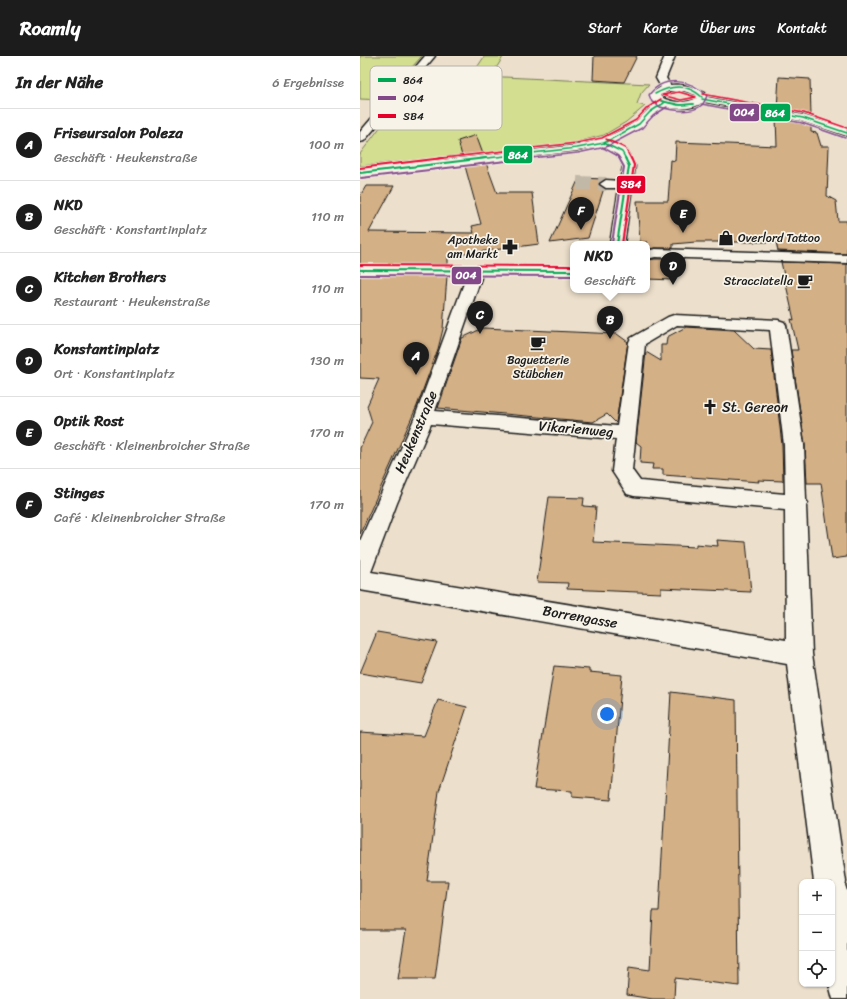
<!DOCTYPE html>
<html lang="de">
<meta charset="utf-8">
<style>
body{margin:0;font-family:Sriracha,sans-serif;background:#f2f2f2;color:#222}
.controls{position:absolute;right:12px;bottom:12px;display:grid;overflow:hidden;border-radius:8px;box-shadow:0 1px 3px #0004}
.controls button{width:36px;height:36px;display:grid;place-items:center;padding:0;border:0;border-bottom:1px solid #e0e0e0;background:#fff;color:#222;font:20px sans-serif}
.you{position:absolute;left:247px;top:658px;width:14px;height:14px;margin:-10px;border:3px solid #fff;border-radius:50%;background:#1a73e8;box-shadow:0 0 0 6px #1a73e833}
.badge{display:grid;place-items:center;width:26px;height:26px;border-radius:50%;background:#1c1c1c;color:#fff;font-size:13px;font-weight:700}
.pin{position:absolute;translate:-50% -33px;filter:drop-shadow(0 1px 2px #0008)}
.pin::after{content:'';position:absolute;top:21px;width:14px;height:12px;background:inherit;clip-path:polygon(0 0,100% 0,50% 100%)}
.popup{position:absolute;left:210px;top:185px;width:80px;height:52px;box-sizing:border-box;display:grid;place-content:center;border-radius:8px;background:#fff;filter:drop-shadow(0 1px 3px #0005);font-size:13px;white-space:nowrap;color:#767676}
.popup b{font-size:15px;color:#222}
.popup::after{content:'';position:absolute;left:50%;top:100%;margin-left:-8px;border:8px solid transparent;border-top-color:#fff}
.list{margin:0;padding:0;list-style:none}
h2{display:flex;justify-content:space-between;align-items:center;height:52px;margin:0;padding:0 16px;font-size:17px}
h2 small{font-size:13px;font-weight:400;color:#767676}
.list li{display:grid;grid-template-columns:26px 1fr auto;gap:12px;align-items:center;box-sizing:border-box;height:72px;padding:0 16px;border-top:1px solid #e0e0e0}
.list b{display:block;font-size:15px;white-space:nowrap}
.list p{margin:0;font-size:13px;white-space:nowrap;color:#767676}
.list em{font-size:13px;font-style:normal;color:#767676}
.icon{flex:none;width:22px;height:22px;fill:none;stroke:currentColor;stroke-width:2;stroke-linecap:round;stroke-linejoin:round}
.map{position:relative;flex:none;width:487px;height:943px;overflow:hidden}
header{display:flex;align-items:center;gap:24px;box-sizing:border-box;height:56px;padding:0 20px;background:#1c1c1c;color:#fff}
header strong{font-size:19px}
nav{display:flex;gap:22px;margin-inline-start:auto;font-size:14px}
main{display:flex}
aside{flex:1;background:#fff}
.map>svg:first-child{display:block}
</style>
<header>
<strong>Roamly</strong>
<nav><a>Start</a><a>Karte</a><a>Über uns</a><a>Kontakt</a></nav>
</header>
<main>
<aside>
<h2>In der Nähe<small>6 Ergebnisse</small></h2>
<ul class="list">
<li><span class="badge">A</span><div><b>Friseursalon Poleza</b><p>Geschäft · Heukenstraße</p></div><em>100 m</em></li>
<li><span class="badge">B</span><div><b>NKD</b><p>Geschäft · Konstantinplatz</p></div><em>110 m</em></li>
<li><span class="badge">C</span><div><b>Kitchen Brothers</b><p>Restaurant · Heukenstraße</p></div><em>110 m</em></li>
<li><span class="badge">D</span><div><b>Konstantinplatz</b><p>Ort · Konstantinplatz</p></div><em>130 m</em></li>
<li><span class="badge">E</span><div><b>Optik Rost</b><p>Geschäft · Kleinenbroicher Straße</p></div><em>170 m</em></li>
<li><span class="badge">F</span><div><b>Stinges</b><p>Café · Kleinenbroicher Straße</p></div><em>170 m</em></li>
</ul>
</aside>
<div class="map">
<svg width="487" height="943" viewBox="0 0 487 943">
<rect width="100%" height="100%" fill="#ecdfcb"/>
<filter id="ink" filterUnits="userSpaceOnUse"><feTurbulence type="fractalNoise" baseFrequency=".025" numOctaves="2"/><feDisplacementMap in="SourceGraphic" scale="8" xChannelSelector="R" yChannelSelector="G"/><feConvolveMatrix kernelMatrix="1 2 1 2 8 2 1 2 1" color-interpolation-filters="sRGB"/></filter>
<g filter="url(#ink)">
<g fill="#d3de91" stroke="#787d56">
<path d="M0,0H62L22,44L0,43Z"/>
<path d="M124,1H143L135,14L116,13Z"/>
<path d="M61,17L289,28L281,37L277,48L285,50L266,66L244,79L213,87L0,110V98Z"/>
</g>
<g fill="#d4b086" stroke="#1c1c1c">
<path d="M234,0H277L264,26L233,24Z"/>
<path d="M419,21L450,23L451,60L417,53Z"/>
<path d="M416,62L451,70V76L457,77L461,90H469L467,140L476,145L478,165H487V198L418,195L416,186H336L313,188V192H295L287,193V186H280L277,145H308L311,104L315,105L316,86L417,90Z"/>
<path d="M116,79L123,98L102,100L98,85Z"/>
<path d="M126,107L137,137H172L179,188L88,200V208H0V140L6,130H34L9,176L114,177L112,170L121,168L105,110Z"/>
<path d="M219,122L244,123L239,128L244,132L228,182L190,187Z"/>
<path d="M295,203H313L314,224L287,223V204Z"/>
<path d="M421,206L487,208V501L472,503L461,427H447L445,389L431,294H438L431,263L434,264Z"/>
<path d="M0,220H87L83,273L78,293L57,350L0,478V392L12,366L7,350L19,323L0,322Z"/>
<path d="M326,271L374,274L394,293L411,294L422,389L423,425L398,424L399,426L303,419V413H292L293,408L280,407L281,390L276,386L286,296L301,305V289H306L307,281Z"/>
<path d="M123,272L257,278L268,286L256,367L247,358L233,366L78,352L102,282Z"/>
<path d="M189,441L224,442L223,450L236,451L233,486L336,491V488L358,490L357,484L386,486L391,536L301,532V537L207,533L208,527L177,526Z"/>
<path d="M17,576L77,586L61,627L0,617Z"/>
<path d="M194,610L229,613V616L262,619L251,744L212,741V735L174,733Z"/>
<path d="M311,636L376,644L379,930L315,922L314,943H293L267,939L269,911L290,914L293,855H299Z"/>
<path d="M78,644L107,651L79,735L67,825H88L75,923H38L46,874H0V676L64,680Z"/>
</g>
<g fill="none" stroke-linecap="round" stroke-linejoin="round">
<path stroke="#c2b8a8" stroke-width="14" stroke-dasharray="14 7" stroke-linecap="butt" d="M217,127L246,128"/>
<defs>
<g id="minor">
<path d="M65,0H75L4,85L0,86V76Z"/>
<path d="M304,44L309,47L308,49L294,58L283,70L253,87L266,94L275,110L264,188H250L259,132H246L240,128L246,124L260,125L263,110L257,98L242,91L217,95L0,121V113L217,89C238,85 257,78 275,66C285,59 291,47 304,44Z"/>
<path d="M295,193L487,199V207L295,201L287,203V195Z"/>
<path d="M0,210H213V220L122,219L75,355L257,370L269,286L271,282L308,261L314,259L418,264L424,266L426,269L444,389L446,444L448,447L446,450L452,598L486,826L485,829L487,835V943H473L469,928H472V826H454L427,608L0,534V485L55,361L107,219L0,218ZM317,269L410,274L424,389L425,438L280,425L272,414L285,288ZM71,368L256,383L252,415L267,438L274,440L425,454L426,584L11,516L37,447Z"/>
</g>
<path id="major" d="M305,0H315L306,22L310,29C322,28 334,30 345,36L347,41L443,59L487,73V80L441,65L344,46C328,56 308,54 292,45L290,38L301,31L296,22ZM309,35H324L336,39L337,42C326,48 312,47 301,41L300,39Z"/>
</defs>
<use href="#minor" stroke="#1c1c1c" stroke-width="3"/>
<use href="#major" stroke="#1c1c1c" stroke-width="3"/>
<use href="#minor" fill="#f7f3e8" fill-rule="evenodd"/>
<use href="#major" fill="#f7f3e8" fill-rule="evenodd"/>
<defs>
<g id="bus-1-far1">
<path d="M295,38C311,29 328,28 342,41"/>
<path d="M342,43L443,62L487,77"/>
<path d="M301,45L321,49L334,48"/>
<path d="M301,45L318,49L334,48"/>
<path d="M244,87L262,96L266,103"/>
<path d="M118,103L217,92L244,87L279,68L290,56L304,47"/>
</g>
<g id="bus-1">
<path d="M0,117L126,102"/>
<path d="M257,188L269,110L265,102"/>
<path d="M0,214L213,215"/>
</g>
<g id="bus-2-far1">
<path d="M341,48L442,67L485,82"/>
<path d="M299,50L292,46L289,39C303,19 332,23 347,40C346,42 344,47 342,49C332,58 311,54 300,51"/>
<path d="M242,91L258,100L260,103"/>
<path d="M162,103L218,97L246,91L282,72L293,60L307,51"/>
</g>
<g id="bus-2">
<path d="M1,122L171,102"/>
<path d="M252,187L264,111L259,102"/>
<path d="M0,219L213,220"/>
</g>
<g id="bus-3-far1">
<path d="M319,36L336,41L321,44L302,39Z"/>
<path d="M343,38L444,57L487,72"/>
<path d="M246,83L265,92L271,103"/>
<path d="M74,103L216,87L242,82L276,64L287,52L301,43"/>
</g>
<g id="bus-3">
<path d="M0,112L83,102"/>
<path d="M262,188L274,109L271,102"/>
<path d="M0,209L213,210"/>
</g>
</defs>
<use href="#bus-1-far1" stroke="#f7f3e8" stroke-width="3"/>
<use href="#bus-1" stroke="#f7f3e8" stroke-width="4"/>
<use href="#bus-2-far1" stroke="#f7f3e8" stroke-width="3"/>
<use href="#bus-2" stroke="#f7f3e8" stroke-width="4"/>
<use href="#bus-3-far1" stroke="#f7f3e8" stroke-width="3"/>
<use href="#bus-3" stroke="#f7f3e8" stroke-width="4"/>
<use href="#bus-1-far1" stroke="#00a651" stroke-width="1.5"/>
<use href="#bus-1" stroke="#00a651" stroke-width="2"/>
<use href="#bus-2-far1" stroke="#824888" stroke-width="1.5"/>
<use href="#bus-2" stroke="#824888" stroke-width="2"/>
<use href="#bus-3-far1" stroke="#e4002b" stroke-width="1.5"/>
<use href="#bus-3" stroke="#e4002b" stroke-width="2"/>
</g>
</g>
<defs>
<symbol id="shop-bare" viewBox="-9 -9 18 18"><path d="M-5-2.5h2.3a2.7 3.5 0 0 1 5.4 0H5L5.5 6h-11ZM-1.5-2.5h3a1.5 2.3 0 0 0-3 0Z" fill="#1c1c1c" stroke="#f7f3e8" stroke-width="2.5" paint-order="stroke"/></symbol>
<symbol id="pharmacy-bare" viewBox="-9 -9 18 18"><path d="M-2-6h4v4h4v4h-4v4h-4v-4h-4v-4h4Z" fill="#1c1c1c" stroke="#f7f3e8" stroke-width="2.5" paint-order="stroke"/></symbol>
<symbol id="cafe-bare" viewBox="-9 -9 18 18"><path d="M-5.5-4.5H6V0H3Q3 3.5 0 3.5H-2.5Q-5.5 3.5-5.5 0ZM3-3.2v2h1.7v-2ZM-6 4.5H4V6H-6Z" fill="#1c1c1c" stroke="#f7f3e8" stroke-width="2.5" paint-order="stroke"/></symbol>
<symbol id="church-bare" viewBox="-9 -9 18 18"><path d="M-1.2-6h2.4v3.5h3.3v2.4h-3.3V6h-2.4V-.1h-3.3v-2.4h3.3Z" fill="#1c1c1c" stroke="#f7f3e8" stroke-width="2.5" paint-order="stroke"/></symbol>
</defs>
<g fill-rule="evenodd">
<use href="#shop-bare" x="355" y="171" width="22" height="22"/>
<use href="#pharmacy-bare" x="139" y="180" width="22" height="22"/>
<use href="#cafe-bare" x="434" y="214" width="22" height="22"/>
<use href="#cafe-bare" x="167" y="276" width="22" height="22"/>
<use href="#church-bare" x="339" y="340" width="22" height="22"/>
</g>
<g text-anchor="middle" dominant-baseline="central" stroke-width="3.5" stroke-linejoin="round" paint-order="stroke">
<g font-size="12" fill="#1c1c1c" stroke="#f7f3e8" text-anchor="end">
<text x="378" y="182" text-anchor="start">Overlord Tattoo</text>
<text x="138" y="184">Apotheke<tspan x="138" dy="14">am Markt</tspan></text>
<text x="433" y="225">Stracciatella</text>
<text x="178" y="304" text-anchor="middle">Baguetterie<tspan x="178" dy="14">Stübchen</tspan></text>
</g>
<g font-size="14" fill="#1c1c1c" stroke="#f7f3e8" text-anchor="start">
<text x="362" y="351">St. Gereon</text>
</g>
<g font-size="14" fill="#1c1c1c" stroke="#f7f3e8">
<text transform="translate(216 373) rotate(5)">Vikarienweg</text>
<text transform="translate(56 376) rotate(-67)">Heukenstraße</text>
<text transform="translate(220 561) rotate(10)">Borrengasse</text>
</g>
</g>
<rect x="10" y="10" width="132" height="64" rx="6" fill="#f7f3e8" stroke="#b5b2ab" stroke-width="1"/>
<rect x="18" y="22" width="18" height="4" fill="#00a651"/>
<rect x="18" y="40" width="18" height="4" fill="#824888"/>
<rect x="18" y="58" width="18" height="4" fill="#e4002b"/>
<g font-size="11" fill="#1c1c1c">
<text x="43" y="28">864</text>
<text x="43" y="46">004</text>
<text x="43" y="64">SB4</text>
</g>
<g stroke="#f7f3e8" stroke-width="1.5">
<rect x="369" y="47" width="31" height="19" rx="4" fill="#824888"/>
<rect x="400" y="47" width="31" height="19" rx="4" fill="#00a651"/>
<rect x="143" y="89" width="30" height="19" rx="4" fill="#00a651"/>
<rect x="256" y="119" width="30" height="19" rx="4" fill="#e4002b"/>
<rect x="91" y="210" width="31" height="19" rx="4" fill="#824888"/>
</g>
<g font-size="11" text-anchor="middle" font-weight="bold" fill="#fff">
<text x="384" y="60">004</text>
<text x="415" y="61">864</text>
<text x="158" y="103">864</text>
<text x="271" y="132">SB4</text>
<text x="106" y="223">004</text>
</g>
</svg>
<div class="controls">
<button>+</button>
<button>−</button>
<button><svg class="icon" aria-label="locate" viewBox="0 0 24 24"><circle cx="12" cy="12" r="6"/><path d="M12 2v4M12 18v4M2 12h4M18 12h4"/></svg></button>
</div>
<div class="you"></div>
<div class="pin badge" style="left:56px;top:319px">A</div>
<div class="pin badge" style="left:250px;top:283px">B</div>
<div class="popup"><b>NKD</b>Geschäft</div>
<div class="pin badge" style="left:120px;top:278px">C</div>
<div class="pin badge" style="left:313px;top:229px">D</div>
<div class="pin badge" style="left:323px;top:177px">E</div>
<div class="pin badge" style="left:221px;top:174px">F</div>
</div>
</main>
